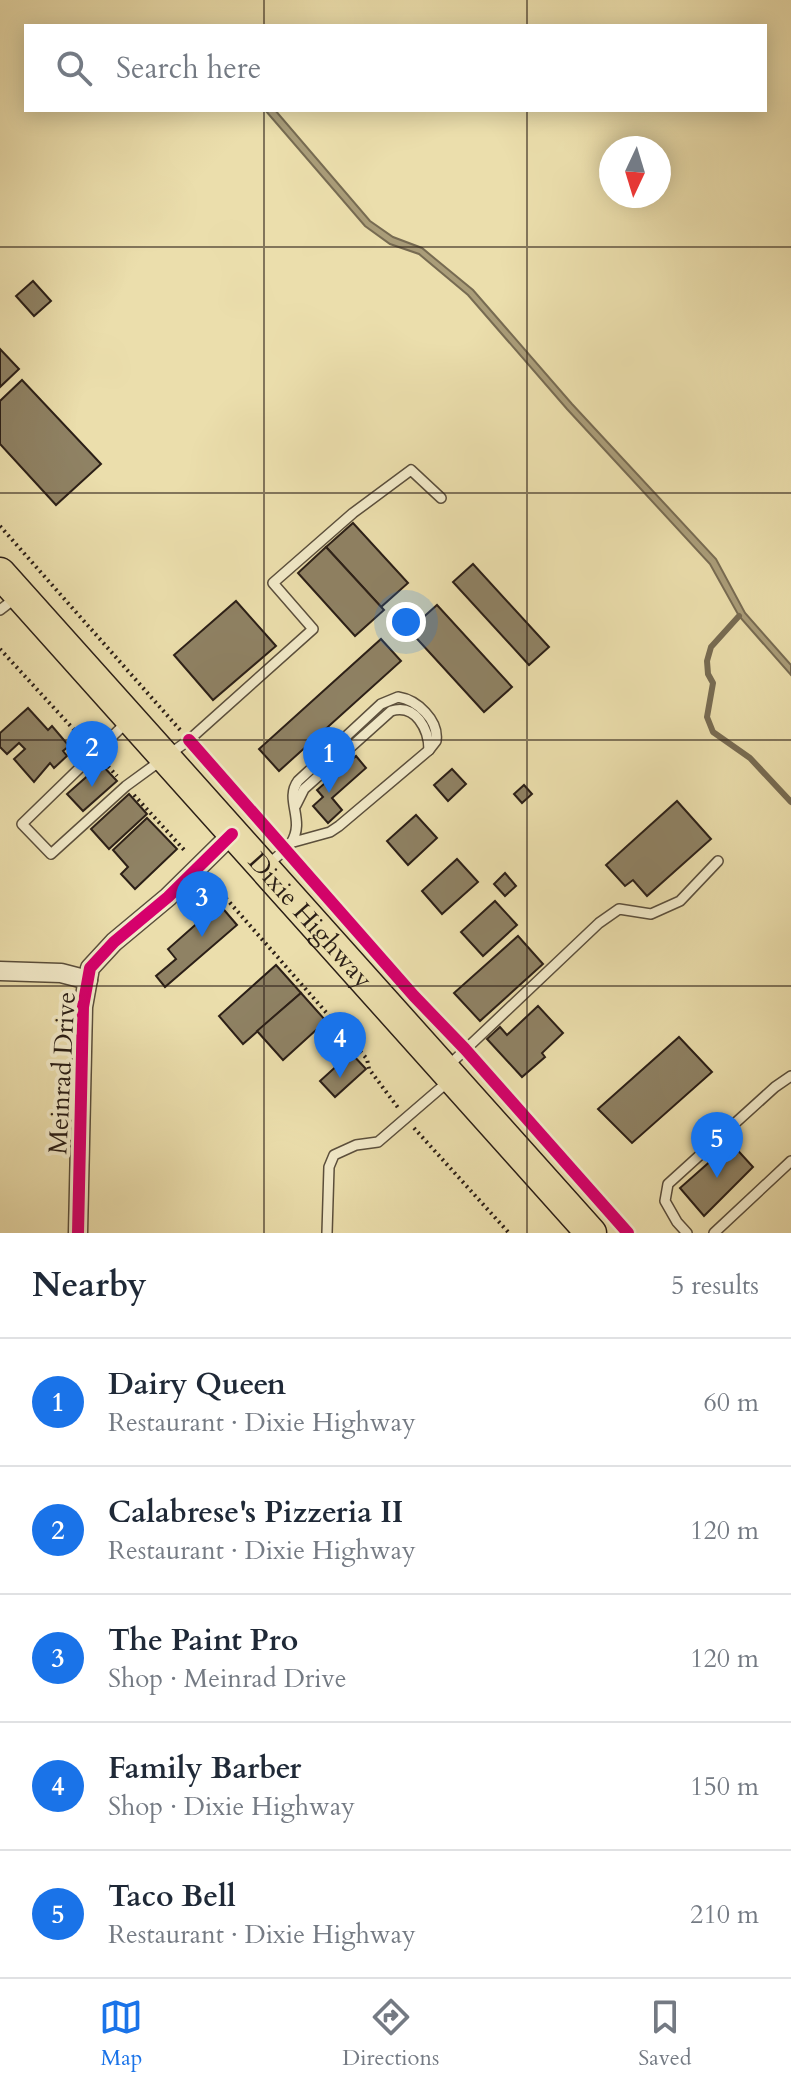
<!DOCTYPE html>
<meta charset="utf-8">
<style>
body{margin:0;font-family:Cardo,serif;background:#f6f6f7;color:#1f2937}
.compass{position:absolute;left:599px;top:136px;width:72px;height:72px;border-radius:50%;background:#fff;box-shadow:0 4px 20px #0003;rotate:184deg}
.you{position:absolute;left:406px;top:622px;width:28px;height:28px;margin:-20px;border:6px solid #fff;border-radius:50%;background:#1a73e8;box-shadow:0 0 0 12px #1a73e833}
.badge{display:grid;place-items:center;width:52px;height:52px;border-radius:50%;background:#1a73e8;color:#fff;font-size:26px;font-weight:700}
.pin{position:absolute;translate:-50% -66px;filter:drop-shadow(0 2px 4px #0008)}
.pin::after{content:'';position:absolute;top:42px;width:28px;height:24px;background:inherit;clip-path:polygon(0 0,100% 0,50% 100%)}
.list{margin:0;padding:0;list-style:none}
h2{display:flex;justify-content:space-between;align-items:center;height:104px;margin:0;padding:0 32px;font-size:34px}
h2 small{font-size:26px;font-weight:400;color:#747a83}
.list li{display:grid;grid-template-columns:52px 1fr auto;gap:24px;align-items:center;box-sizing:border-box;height:128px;padding:0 32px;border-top:2px solid #e0e1e3}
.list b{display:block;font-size:30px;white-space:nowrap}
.list p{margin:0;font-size:26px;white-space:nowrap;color:#747a83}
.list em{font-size:26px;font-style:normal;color:#747a83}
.icon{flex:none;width:44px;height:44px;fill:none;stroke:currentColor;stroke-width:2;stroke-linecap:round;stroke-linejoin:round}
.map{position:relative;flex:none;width:791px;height:1233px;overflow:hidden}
.search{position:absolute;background:#fff;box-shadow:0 4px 20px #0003;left:24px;right:24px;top:24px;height:88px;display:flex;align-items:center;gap:20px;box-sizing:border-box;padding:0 28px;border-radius:0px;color:#747a83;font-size:30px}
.sheet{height:744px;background:#fff}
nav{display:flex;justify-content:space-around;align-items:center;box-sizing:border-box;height:112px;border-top:2px solid #e0e1e3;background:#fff;font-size:22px;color:#747a83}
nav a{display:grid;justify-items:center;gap:4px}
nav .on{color:#1a73e8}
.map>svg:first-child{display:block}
</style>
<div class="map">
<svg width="791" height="1233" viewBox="0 0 791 1233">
<rect width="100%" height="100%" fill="#ebdeac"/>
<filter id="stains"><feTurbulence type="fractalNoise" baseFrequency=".0025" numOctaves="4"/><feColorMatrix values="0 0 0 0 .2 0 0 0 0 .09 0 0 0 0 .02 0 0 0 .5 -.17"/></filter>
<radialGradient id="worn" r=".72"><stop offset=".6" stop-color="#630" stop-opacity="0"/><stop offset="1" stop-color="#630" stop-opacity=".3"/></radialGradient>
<path fill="#aa9d79" stroke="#776b52" stroke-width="2" d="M265,110H275L370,221L393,237L422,248L473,290L572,404L716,559L745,613L791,665V675L739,616L710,564L567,409L468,295L419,254L390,244L365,226Z"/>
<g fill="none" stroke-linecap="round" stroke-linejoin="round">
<path stroke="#776b52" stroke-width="6" d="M739,616L711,647L707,661L708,674L713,683L707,717L713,732L750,758L791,802"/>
</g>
<g fill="#8f8264" stroke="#2b1f17" stroke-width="2">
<path d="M33,281L51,301L34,316L16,296Z"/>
<path d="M0,349L19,369L0,387Z"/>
<path d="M22,380L101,464L56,505L0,444V401Z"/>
<path d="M353,523L408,583L381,607L326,547Z"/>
<path d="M326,547L384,610L355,636L298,573Z"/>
<path d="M473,564L549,647L529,665L453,582Z"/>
<path d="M236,601L276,646L213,700L174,655Z"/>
<path d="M437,605L512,687L484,712L409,630Z"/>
<path d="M381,639L401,661L279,771L259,749Z"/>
<path d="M28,708L48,730L52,726L69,746L63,751L67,756L54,768L50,763L34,782L14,759L25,749L19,743L7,754L0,747V733Z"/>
<path d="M356,756L366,768L332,798L342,810L328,823L313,806L323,797L317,790Z"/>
<path d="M101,764L117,781L83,811L67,794Z"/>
<path d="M452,769L466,784L448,801L434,785Z"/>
<path d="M524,785L532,794L522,803L514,794Z"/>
<path d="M129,794L147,814L109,849L91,829Z"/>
<path d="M677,801L711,839L647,896L633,880L625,886L606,865Z"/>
<path d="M416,815L437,838L408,865L387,841Z"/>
<path d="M147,818L177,849L135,889L121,874L128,867L113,850Z"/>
<path d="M457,859L478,882L442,914L422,891Z"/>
<path d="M505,873L516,886L505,896L494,884Z"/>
<path d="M495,901L517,925L483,956L461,932Z"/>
<path d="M219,904L237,925L165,987L156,976L176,959L168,949Z"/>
<path d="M518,936L543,964L480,1021L454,993Z"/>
<path d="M276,965L301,993L243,1044L219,1016Z"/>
<path d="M301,993L326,1021L283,1060L257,1031Z"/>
<path d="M538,1006L563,1033L542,1053L545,1057L522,1077L487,1039L500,1027L507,1035Z"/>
<path d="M679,1037L712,1072L632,1143L598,1109Z"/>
<path d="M351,1053L366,1069L335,1097L320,1081Z"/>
<path d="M731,1143L753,1167L704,1216L680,1188Z"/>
</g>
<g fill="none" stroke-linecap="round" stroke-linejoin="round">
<defs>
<g id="service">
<path d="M0,610L17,597"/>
<path d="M128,721L22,824L51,854L126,786L189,740L313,629L273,583L353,513L411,470L441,498"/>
<path d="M296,805L304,789L391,711C416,703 429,730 429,750"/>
<path d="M266,866C274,859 285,851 291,843C306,820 284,800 298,781L381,704L398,697C417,700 439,720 436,741L429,750L339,826L330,832L290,843"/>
<path d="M447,1067L599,923L619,909L651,914L680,901L718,861"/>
<path d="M327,1233L329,1167L334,1155L356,1145L378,1142L450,1080"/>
<path d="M687,1233L677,1222L665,1201L668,1184L775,1087L791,1076"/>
<path d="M714,1233L791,1161"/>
</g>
<g id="minor">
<path d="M0,971L61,973L88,980"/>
<path d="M78,1233L83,1007L90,968L114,942L168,897L232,834"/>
</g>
<g id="primary">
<path id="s1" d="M0,573L591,1233"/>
</g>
</defs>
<use href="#service" stroke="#5b4f3c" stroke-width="12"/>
<use href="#minor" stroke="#5b4f3c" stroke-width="21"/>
<use href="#primary" stroke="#2b1f17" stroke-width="33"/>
<g stroke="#2b1f17" stroke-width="4" stroke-dasharray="2 4" stroke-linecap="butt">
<path d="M0,526L181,731"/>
<path d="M0,649L87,744"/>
<path d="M104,762L117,776"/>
<path d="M134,795L186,852"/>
<path d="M210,880L367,1059L369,1069L399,1109"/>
<path d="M414,1128L509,1233"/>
</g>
<use href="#service" stroke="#f2eac9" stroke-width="9"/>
<use href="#minor" stroke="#f2eac9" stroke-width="18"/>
<use href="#primary" stroke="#ebdeac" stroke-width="30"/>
<defs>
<g id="cycleway">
<path d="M189,740L414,996L465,1049L628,1233"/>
<path d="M78,1233L83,1007L90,968L114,942L168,897L232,834"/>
</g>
</defs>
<use href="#cycleway" stroke="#f2eac9" stroke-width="17"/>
<use href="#cycleway" stroke="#d6006c" stroke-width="12"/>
</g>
<path fill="none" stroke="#2b1f17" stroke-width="2" stroke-opacity="0.55" d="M264,0V26M527,0V26M264,110V1233M527,110V1233M0,247H791M0,493H791M0,740H791M0,986H791"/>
<g text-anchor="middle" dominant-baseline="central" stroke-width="8" stroke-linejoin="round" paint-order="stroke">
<g font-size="26" fill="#2b1f17" stroke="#f2eac9">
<text stroke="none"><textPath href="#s1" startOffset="466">Dixie Highway</textPath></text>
<text transform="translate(62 1073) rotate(-87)">Meinrad Drive</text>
</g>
</g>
<rect width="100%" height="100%" filter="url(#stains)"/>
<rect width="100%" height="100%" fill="url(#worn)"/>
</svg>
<svg class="compass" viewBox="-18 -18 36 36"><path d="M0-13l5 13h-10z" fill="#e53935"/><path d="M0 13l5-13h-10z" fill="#747a83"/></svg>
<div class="you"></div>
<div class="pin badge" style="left:329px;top:793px">1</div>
<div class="pin badge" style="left:92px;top:787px">2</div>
<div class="pin badge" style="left:202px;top:937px">3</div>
<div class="pin badge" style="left:340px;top:1078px">4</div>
<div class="pin badge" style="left:717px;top:1178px">5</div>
<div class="search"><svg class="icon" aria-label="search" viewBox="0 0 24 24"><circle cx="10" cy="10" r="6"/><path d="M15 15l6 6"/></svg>Search here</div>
</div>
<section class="sheet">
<h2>Nearby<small>5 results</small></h2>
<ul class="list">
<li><span class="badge">1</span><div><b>Dairy Queen</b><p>Restaurant · Dixie Highway</p></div><em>60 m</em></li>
<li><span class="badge">2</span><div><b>Calabrese's Pizzeria II</b><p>Restaurant · Dixie Highway</p></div><em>120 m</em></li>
<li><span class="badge">3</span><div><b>The Paint Pro</b><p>Shop · Meinrad Drive</p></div><em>120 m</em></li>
<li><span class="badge">4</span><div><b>Family Barber</b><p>Shop · Dixie Highway</p></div><em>150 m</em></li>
<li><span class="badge">5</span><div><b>Taco Bell</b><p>Restaurant · Dixie Highway</p></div><em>210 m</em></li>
</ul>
</section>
<nav>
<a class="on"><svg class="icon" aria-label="map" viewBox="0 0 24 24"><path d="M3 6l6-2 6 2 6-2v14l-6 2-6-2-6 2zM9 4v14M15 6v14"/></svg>Map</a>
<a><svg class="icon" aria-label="directions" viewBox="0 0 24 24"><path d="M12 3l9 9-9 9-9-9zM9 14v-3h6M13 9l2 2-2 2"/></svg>Directions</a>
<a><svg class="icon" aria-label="saved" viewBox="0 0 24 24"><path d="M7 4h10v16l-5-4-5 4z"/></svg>Saved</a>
</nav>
